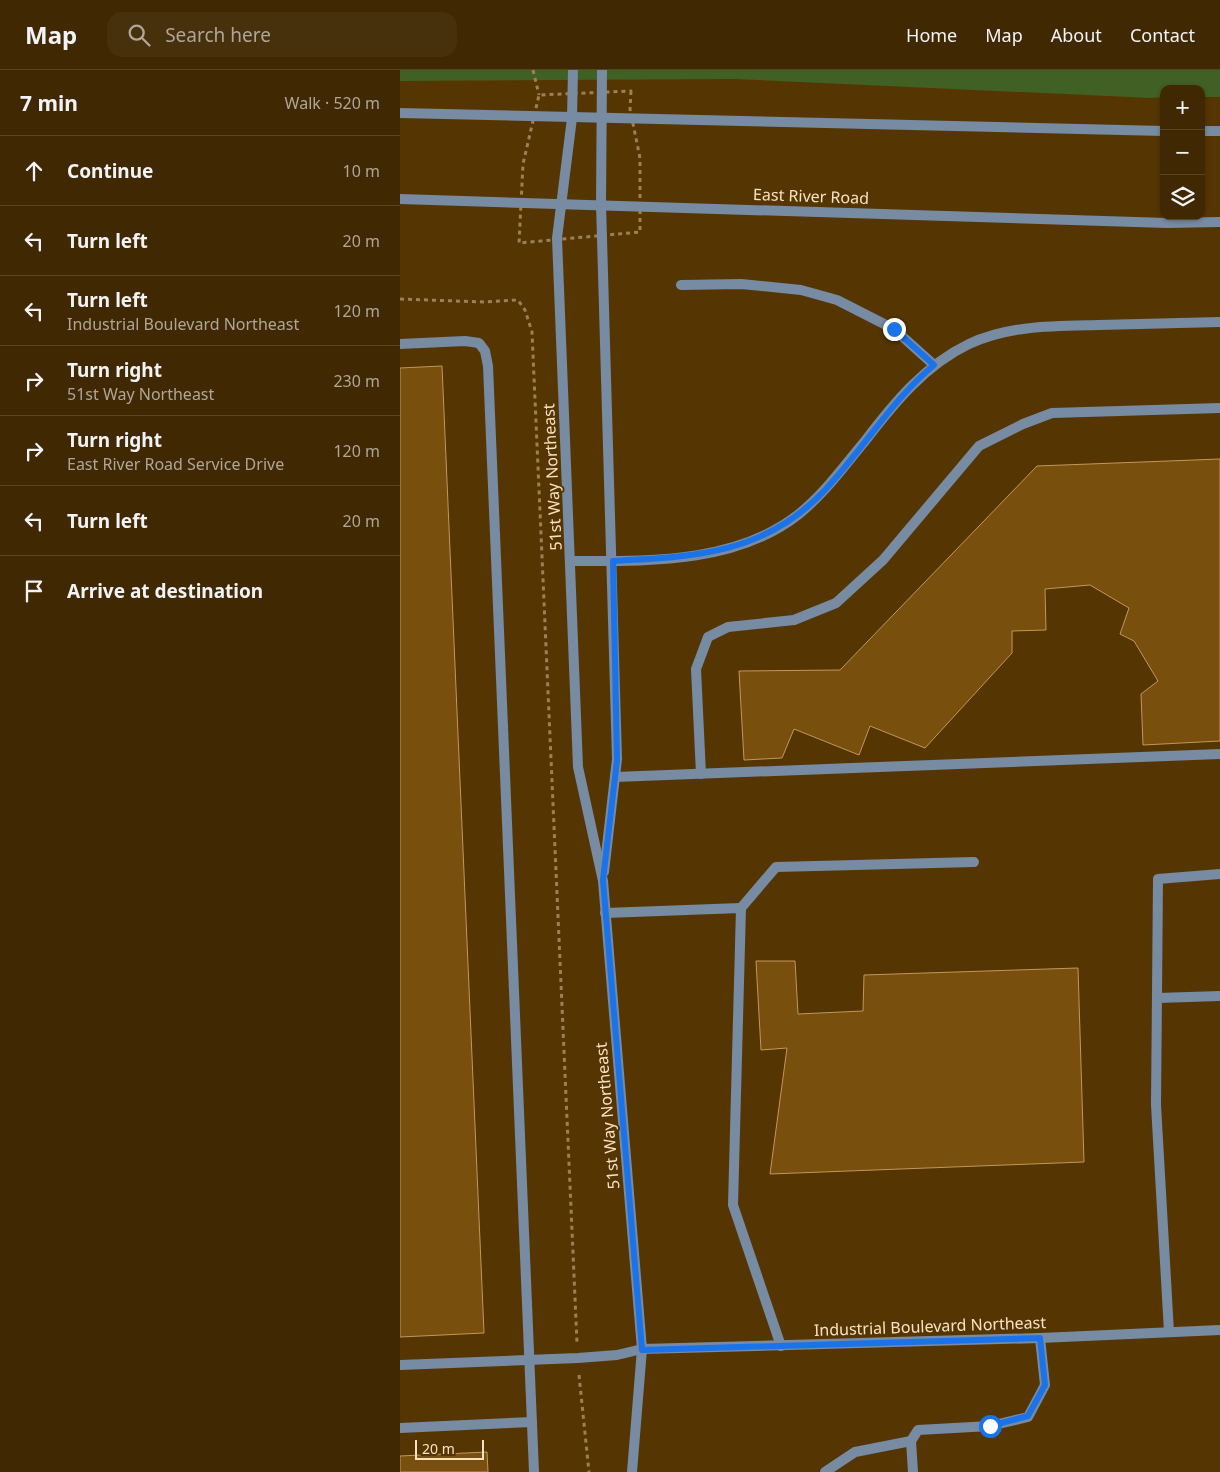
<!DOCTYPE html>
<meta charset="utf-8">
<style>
body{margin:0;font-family:"Noto Sans",sans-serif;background:#47300c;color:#f1f3f6}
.controls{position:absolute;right:15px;top:15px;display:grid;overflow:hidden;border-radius:10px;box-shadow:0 1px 4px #0004}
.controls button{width:45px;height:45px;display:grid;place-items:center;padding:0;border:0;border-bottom:1px solid #594424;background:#402802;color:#f1f3f6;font:25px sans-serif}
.scale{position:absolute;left:15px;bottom:12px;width:69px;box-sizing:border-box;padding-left:5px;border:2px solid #f9e1c4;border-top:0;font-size:14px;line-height:18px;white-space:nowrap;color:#f9e1c4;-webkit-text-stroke:4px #553603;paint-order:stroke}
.stop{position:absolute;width:15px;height:15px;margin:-11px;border:4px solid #1a73e8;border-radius:50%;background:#fff}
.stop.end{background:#1a73e8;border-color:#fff;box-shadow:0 1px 5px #0008}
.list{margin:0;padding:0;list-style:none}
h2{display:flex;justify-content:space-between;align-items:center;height:65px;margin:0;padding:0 20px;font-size:21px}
h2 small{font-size:16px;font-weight:400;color:#aea699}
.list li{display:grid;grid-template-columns:32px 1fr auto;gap:15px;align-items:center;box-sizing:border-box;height:70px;padding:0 20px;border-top:1px solid #594424}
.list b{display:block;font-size:19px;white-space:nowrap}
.list p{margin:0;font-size:16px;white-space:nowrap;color:#aea699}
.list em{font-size:16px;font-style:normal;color:#aea699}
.icon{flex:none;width:28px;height:28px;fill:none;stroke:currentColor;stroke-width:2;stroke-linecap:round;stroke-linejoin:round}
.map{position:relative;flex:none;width:820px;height:1402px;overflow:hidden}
header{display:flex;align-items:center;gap:30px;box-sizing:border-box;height:70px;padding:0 25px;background:#402802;border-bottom:1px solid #594424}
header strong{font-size:24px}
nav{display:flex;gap:28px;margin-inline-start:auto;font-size:18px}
.search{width:350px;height:45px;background:#47300c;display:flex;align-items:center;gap:12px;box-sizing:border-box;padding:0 18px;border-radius:15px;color:#aea699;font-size:19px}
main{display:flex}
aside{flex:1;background:#402802}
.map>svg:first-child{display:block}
</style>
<header>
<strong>Map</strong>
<div class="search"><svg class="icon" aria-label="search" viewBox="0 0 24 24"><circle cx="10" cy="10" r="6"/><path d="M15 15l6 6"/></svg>Search here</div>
<nav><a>Home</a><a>Map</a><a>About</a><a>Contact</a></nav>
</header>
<main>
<aside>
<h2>7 min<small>Walk · 520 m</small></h2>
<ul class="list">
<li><svg class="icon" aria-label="ahead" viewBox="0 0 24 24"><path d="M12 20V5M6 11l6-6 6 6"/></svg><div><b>Continue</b></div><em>10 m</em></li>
<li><svg class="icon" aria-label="left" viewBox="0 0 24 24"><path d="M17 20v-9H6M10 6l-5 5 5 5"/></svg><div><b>Turn left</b></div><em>20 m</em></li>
<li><svg class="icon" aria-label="left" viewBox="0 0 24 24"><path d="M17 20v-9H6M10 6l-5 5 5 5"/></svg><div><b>Turn left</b><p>Industrial Boulevard Northeast</p></div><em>120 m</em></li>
<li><svg class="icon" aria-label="right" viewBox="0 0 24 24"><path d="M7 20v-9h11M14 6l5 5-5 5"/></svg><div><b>Turn right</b><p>51st Way Northeast</p></div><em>230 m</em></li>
<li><svg class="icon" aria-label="right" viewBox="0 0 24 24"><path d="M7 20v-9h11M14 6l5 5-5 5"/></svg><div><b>Turn right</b><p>East River Road Service Drive</p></div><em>120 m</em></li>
<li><svg class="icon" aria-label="left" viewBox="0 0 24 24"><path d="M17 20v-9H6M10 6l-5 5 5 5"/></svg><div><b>Turn left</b></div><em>20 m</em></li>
<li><svg class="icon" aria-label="arrive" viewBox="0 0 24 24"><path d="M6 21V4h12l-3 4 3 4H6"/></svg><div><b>Arrive at destination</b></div></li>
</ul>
</aside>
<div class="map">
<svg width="820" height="1402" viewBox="0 0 820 1402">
<rect width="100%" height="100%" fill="#553603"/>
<path fill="#416024" d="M0,0H820V27H801V19H764V27L751,28L336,9L0,11Z"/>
<g fill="#784f0d" stroke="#c3965c">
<path d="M42,296L84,1263L0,1267V298Z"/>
<path d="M820,389V671L743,675L741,624L758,611L734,571L720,564L729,538L690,515L645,519L646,560L612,561V583L525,678L470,656L459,685L394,659L382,688L344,690L339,601L440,600L637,396Z"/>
<path d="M356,891H395L398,944L463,941L464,905L678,898L684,1092L370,1104L387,978L361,980Z"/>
<path d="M87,1382L88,1402H0V1386Z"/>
</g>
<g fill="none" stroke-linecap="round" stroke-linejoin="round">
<g stroke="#9c8056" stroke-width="3" stroke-dasharray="4 4" stroke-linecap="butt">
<path d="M133,0L139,25"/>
<path d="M231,21L230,39L240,88V162L119,173L123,94L139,25Z"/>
<path d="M0,229L84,232L118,230L125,240L132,262L177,1273"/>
<path d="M179,1305L189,1402"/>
</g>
<g stroke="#778ba2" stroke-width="10">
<path d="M281,215L341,214L401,220L437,230L494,259L534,295"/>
<path d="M0,274L65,271L79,273L85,281L88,296L134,1402"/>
<path d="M301,704L296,599L308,567L328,557L394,550L436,533L483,490L579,376L623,354L652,343L820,338"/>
<path d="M215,707L820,684"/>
<path d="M341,838L376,797L574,792"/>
<path d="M205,843L341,838L333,1135L381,1276"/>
<path d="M757,928L820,926"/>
<path d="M769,1262L756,1035L758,809L820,804"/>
<path d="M0,1295L178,1288L217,1285L242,1279L232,1402"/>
<path d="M0,1358L132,1352"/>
<path d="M425,1402L455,1382L511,1371"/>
<path d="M513,1402L511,1371L518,1360L590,1356L628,1347L645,1315L640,1268"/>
</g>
<g stroke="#778ba2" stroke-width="10">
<path d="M172,48L173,0"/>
<path d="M201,134L202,0"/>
</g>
<g stroke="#778ba2" stroke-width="10">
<path d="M0,43L764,61"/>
<path d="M172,48L157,168L178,697L203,811L242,1279L640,1268L820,1260"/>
<path d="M801,61H820"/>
<path d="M0,129L767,153L820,152"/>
<path d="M201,134L217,689L204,802"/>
<path d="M171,491C247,491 336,494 399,444C425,423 444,396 465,371C494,333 525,295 569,274C609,255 656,256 699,255C739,254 780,253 820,252"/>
</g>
</g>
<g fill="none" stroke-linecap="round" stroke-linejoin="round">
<path stroke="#1a73e8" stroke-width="6" d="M494,259L534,295C492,330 464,378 426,419C366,484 295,487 213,491L217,690L203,810L242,1280L640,1268L645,1315L628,1346L590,1356"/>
</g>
<g text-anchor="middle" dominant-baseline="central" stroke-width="4" stroke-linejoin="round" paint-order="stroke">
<g font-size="16" fill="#f9e1c4" stroke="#553603">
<text transform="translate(411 126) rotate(2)">East River Road</text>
<text transform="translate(152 407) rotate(-93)">51st Way Northeast</text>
<text transform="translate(207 1046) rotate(-95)">51st Way Northeast</text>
<text transform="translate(530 1256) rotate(-2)">Industrial Boulevard Northeast</text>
</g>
</g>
</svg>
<div class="controls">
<button>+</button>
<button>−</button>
<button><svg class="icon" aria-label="layers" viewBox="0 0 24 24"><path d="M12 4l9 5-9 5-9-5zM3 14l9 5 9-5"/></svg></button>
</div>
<div class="scale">20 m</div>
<div class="stop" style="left:590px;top:1356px"></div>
<div class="stop end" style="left:494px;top:259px"></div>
</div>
</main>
